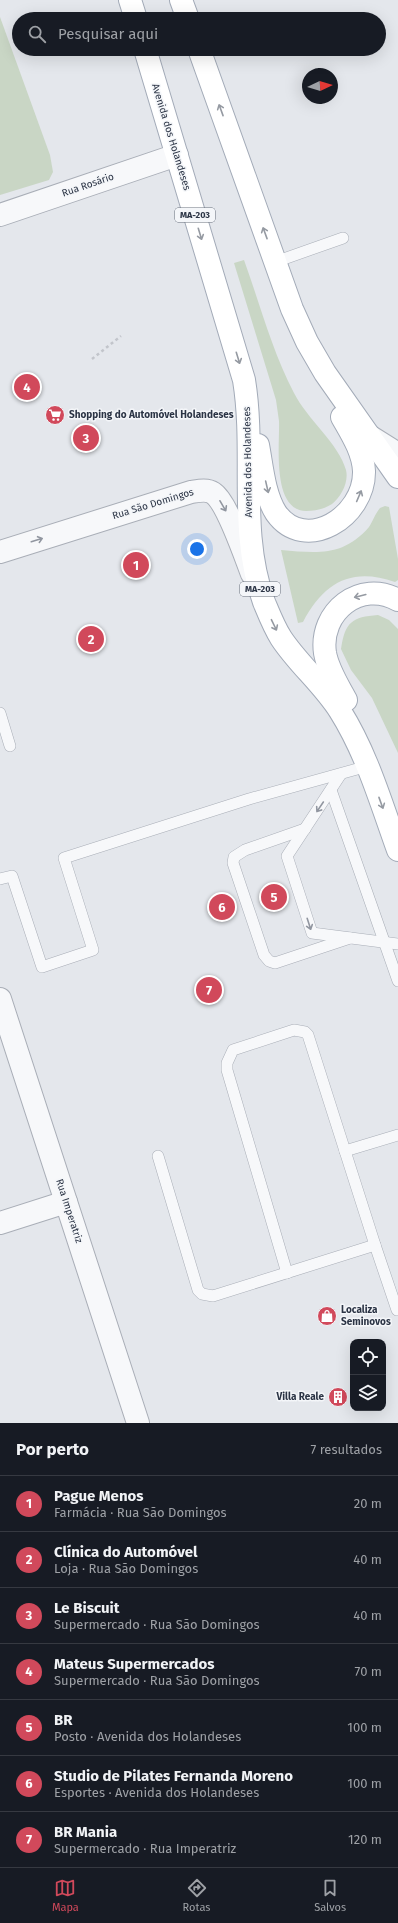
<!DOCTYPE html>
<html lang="pt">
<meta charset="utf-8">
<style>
body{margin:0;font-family:"Fira Sans",sans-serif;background:#20242c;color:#f1f3f6}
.controls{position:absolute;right:12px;bottom:12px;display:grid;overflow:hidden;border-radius:8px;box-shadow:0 4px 16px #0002}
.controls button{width:36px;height:36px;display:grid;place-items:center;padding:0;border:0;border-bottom:1px solid #363941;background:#171b24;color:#f1f3f6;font:20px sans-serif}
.compass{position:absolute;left:302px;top:68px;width:36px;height:36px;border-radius:50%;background:#171b24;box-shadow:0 4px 16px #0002;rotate:86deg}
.you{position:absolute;left:197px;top:549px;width:14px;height:14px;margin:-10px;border:3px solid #fff;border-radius:50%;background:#1a73e8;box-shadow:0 0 0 6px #1a73e833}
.badge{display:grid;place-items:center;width:26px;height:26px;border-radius:50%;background:#d1495b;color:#fff;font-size:13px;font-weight:700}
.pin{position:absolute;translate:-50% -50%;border:2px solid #fff;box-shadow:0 1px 4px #0006}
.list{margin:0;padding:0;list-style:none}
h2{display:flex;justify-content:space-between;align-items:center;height:52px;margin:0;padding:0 16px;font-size:17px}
h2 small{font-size:13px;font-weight:400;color:#9ea1a6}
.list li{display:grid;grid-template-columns:26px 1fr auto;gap:12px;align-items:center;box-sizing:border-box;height:56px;padding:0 16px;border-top:1px solid #363941}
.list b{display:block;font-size:15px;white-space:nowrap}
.list p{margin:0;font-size:13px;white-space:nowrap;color:#9ea1a6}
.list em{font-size:13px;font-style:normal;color:#9ea1a6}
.icon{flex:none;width:22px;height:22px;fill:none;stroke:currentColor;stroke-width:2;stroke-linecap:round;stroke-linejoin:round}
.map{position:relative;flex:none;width:398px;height:1423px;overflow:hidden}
.search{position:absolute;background:#171b24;box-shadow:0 4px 16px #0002;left:12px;right:12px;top:12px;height:44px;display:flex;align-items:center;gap:10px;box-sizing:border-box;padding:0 14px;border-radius:22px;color:#9ea1a6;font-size:15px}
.sheet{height:444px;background:#171b24}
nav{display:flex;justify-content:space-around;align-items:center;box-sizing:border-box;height:56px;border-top:1px solid #363941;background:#171b24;font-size:11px;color:#9ea1a6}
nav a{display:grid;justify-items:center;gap:2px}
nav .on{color:#d1495b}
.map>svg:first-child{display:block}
</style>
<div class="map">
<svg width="398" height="1423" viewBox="0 0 398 1423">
<rect width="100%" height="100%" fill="#e4e7ec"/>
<g fill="#c9d6c5">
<path d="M0,17L50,155L53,172L49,180L0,195Z"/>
<path d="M244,260C260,304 272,351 294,393C307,419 339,444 346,470C349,482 341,497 332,504C324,509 316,511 306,511C271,510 280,443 279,421C278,414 277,407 276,400L234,263Z"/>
<path d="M385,506L389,507L398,559V580L395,582C352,567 324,582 303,622L298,623L281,550C317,553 343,557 369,527C373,521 375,514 380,508Z"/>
<path d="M378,615L389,620L398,629V753L372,698L351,670L341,649C345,622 352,617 378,615Z"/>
</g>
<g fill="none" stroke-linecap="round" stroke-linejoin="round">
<defs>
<g id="service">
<path d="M275,262L343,238"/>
<path d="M0,713L10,746"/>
<path d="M341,774L287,856L312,933L398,944"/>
<path d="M331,790L398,981"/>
<path d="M305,829L245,850L234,857L233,863L264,955L269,961L275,963L350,938"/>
<path d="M0,879L12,876L42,967L93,950L64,858L249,799L368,766"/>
<path d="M158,1156L198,1290L202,1294L213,1296L375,1245L345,1151L398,1135"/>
<path d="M375,1245L397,1310"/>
<path d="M287,1273L227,1070V1063L233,1050L294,1030L305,1032L308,1035L345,1151"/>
</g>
<g id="minor">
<path d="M0,215L177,155"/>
<path d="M0,1223L66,1202"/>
</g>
<g id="tertiary">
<path d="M371,437L398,454"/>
<path d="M0,552L191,492C198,491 207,489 213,493C227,502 245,556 252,574"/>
<path d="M0,999L138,1423"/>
</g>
<g id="primary">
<path d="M130,0L136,19"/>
<path d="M181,0L188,19"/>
<path d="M145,49L244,380C256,454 238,531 264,602C269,614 274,627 281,638C298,664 323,684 340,711C367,754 381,803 398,850"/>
<path d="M199,49L292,309L307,342L325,373L398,477"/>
<path d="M258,445C262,466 264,494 276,513C305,554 365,517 364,471C363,451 351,433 342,417"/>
<path d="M346,700C338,685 328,670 325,653C319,612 360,579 398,600"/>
</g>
</defs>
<use href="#service" stroke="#a9aeb7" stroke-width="12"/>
<use href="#minor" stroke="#a9aeb7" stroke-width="24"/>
<use href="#tertiary" stroke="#a9aeb7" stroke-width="24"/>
<use href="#primary" stroke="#a3abb8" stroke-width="24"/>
<path stroke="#c2c5cb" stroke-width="2.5" stroke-dasharray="3 3" stroke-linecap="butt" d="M92,359L121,336"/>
<use href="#service" stroke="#f7f8fa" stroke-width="11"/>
<use href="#minor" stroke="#f7f8fa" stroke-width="22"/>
<use href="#tertiary" stroke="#f7f8fa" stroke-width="22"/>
<use href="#primary" stroke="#fff" stroke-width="22"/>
</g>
<defs><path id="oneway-shaft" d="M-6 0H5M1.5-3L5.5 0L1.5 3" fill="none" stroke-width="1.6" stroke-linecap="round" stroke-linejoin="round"/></defs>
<g stroke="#959aa2">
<use href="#oneway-shaft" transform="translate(221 110) rotate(-110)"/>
<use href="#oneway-shaft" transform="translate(265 233) rotate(-110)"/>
<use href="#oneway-shaft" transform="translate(200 234) rotate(73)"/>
<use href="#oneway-shaft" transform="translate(238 358) rotate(73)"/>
<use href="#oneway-shaft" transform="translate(267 487) rotate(77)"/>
<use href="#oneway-shaft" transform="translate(359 496) rotate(-67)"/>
<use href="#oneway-shaft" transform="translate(360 596) rotate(166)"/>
<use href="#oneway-shaft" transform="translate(274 625) rotate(64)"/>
<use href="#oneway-shaft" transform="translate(381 803) rotate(70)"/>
</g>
<g stroke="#9196a0">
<use href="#oneway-shaft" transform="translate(223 506) rotate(60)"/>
<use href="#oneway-shaft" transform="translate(37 540) rotate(-17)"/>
<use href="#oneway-shaft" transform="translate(320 807) rotate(124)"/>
<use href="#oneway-shaft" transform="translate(309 924) rotate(72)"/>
</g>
<defs>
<symbol id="supermarket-disc" viewBox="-11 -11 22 22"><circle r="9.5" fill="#d1495b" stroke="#f4f6f9"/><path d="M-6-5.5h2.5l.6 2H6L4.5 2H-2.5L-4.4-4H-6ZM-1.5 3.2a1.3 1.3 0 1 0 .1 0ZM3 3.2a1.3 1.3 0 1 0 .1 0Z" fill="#fff"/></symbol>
<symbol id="shop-disc" viewBox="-11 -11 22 22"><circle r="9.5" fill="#d1495b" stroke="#f4f6f9"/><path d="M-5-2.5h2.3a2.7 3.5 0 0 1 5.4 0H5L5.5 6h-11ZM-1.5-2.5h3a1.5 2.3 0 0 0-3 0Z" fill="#fff"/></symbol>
<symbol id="building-disc" viewBox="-11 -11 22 22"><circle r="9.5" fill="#d1495b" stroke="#f4f6f9"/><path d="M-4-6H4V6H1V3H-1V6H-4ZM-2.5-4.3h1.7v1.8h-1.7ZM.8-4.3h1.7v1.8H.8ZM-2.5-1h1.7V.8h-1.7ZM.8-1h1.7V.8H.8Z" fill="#fff"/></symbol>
</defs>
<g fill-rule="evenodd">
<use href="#supermarket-disc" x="44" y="404" width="22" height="22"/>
<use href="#shop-disc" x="316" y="1305" width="22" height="22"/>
<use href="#building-disc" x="327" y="1386" width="22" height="22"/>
</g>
<g text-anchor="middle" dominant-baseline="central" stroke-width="3" stroke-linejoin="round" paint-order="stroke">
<g fill="#f4f6f9" stroke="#676e7b" stroke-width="1">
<rect x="175" y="208" width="40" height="14" rx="3"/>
<rect x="240" y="582" width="40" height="14" rx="3"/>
</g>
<g font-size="9" font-weight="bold" fill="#2b3445">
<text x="195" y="215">MA-203</text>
<text x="260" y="589">MA-203</text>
</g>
<g font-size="10" fill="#2b3445" stroke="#f4f6f9">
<text transform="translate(171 137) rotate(73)">Avenida dos Holandeses</text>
<text transform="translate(88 185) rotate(-19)">Rua Rosário</text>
<text transform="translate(248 462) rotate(-91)">Avenida dos Holandeses</text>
<text transform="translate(153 504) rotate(-17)">Rua São Domingos</text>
<text transform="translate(69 1211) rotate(72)">Rua Imperatriz</text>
</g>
<g font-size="10" font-weight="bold" fill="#2b3445" stroke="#f4f6f9" text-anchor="start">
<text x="69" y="415">Shopping do Automóvel Holandeses</text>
<text x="341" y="1310">Localiza<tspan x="341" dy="12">Seminovos</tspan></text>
<text x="324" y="1397" text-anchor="end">Villa Reale</text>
</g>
</g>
</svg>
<div class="controls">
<button><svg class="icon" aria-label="locate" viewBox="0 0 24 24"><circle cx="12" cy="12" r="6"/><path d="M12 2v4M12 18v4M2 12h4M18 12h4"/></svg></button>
<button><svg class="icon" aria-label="layers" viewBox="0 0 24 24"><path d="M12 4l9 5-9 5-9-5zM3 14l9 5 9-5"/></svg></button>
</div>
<svg class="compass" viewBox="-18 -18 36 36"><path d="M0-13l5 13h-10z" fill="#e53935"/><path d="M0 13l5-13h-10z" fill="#9ea1a6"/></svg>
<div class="you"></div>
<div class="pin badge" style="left:136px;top:565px">1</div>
<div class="pin badge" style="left:91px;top:639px">2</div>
<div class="pin badge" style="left:86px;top:438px">3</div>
<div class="pin badge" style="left:27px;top:387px">4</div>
<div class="pin badge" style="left:274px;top:897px">5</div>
<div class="pin badge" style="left:222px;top:907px">6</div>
<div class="pin badge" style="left:209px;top:990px">7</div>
<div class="search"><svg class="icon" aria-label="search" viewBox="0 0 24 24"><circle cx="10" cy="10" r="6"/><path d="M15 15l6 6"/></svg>Pesquisar aqui</div>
</div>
<section class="sheet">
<h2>Por perto<small>7 resultados</small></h2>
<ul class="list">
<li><span class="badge">1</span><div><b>Pague Menos</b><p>Farmácia · Rua São Domingos</p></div><em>20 m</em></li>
<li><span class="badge">2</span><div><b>Clínica do Automóvel</b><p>Loja · Rua São Domingos</p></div><em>40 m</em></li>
<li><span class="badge">3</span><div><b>Le Biscuit</b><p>Supermercado · Rua São Domingos</p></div><em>40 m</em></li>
<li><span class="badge">4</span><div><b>Mateus Supermercados</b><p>Supermercado · Rua São Domingos</p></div><em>70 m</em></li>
<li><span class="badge">5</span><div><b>BR</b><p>Posto · Avenida dos Holandeses</p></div><em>100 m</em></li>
<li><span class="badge">6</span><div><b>Studio de Pilates Fernanda Moreno</b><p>Esportes · Avenida dos Holandeses</p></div><em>100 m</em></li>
<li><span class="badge">7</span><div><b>BR Mania</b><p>Supermercado · Rua Imperatriz</p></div><em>120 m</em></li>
</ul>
</section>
<nav>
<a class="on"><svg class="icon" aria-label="map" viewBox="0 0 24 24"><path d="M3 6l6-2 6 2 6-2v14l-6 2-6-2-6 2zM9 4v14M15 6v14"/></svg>Mapa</a>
<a><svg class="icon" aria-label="directions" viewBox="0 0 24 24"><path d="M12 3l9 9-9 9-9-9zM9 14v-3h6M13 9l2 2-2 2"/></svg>Rotas</a>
<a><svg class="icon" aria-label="saved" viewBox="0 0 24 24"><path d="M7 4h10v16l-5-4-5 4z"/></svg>Salvos</a>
</nav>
